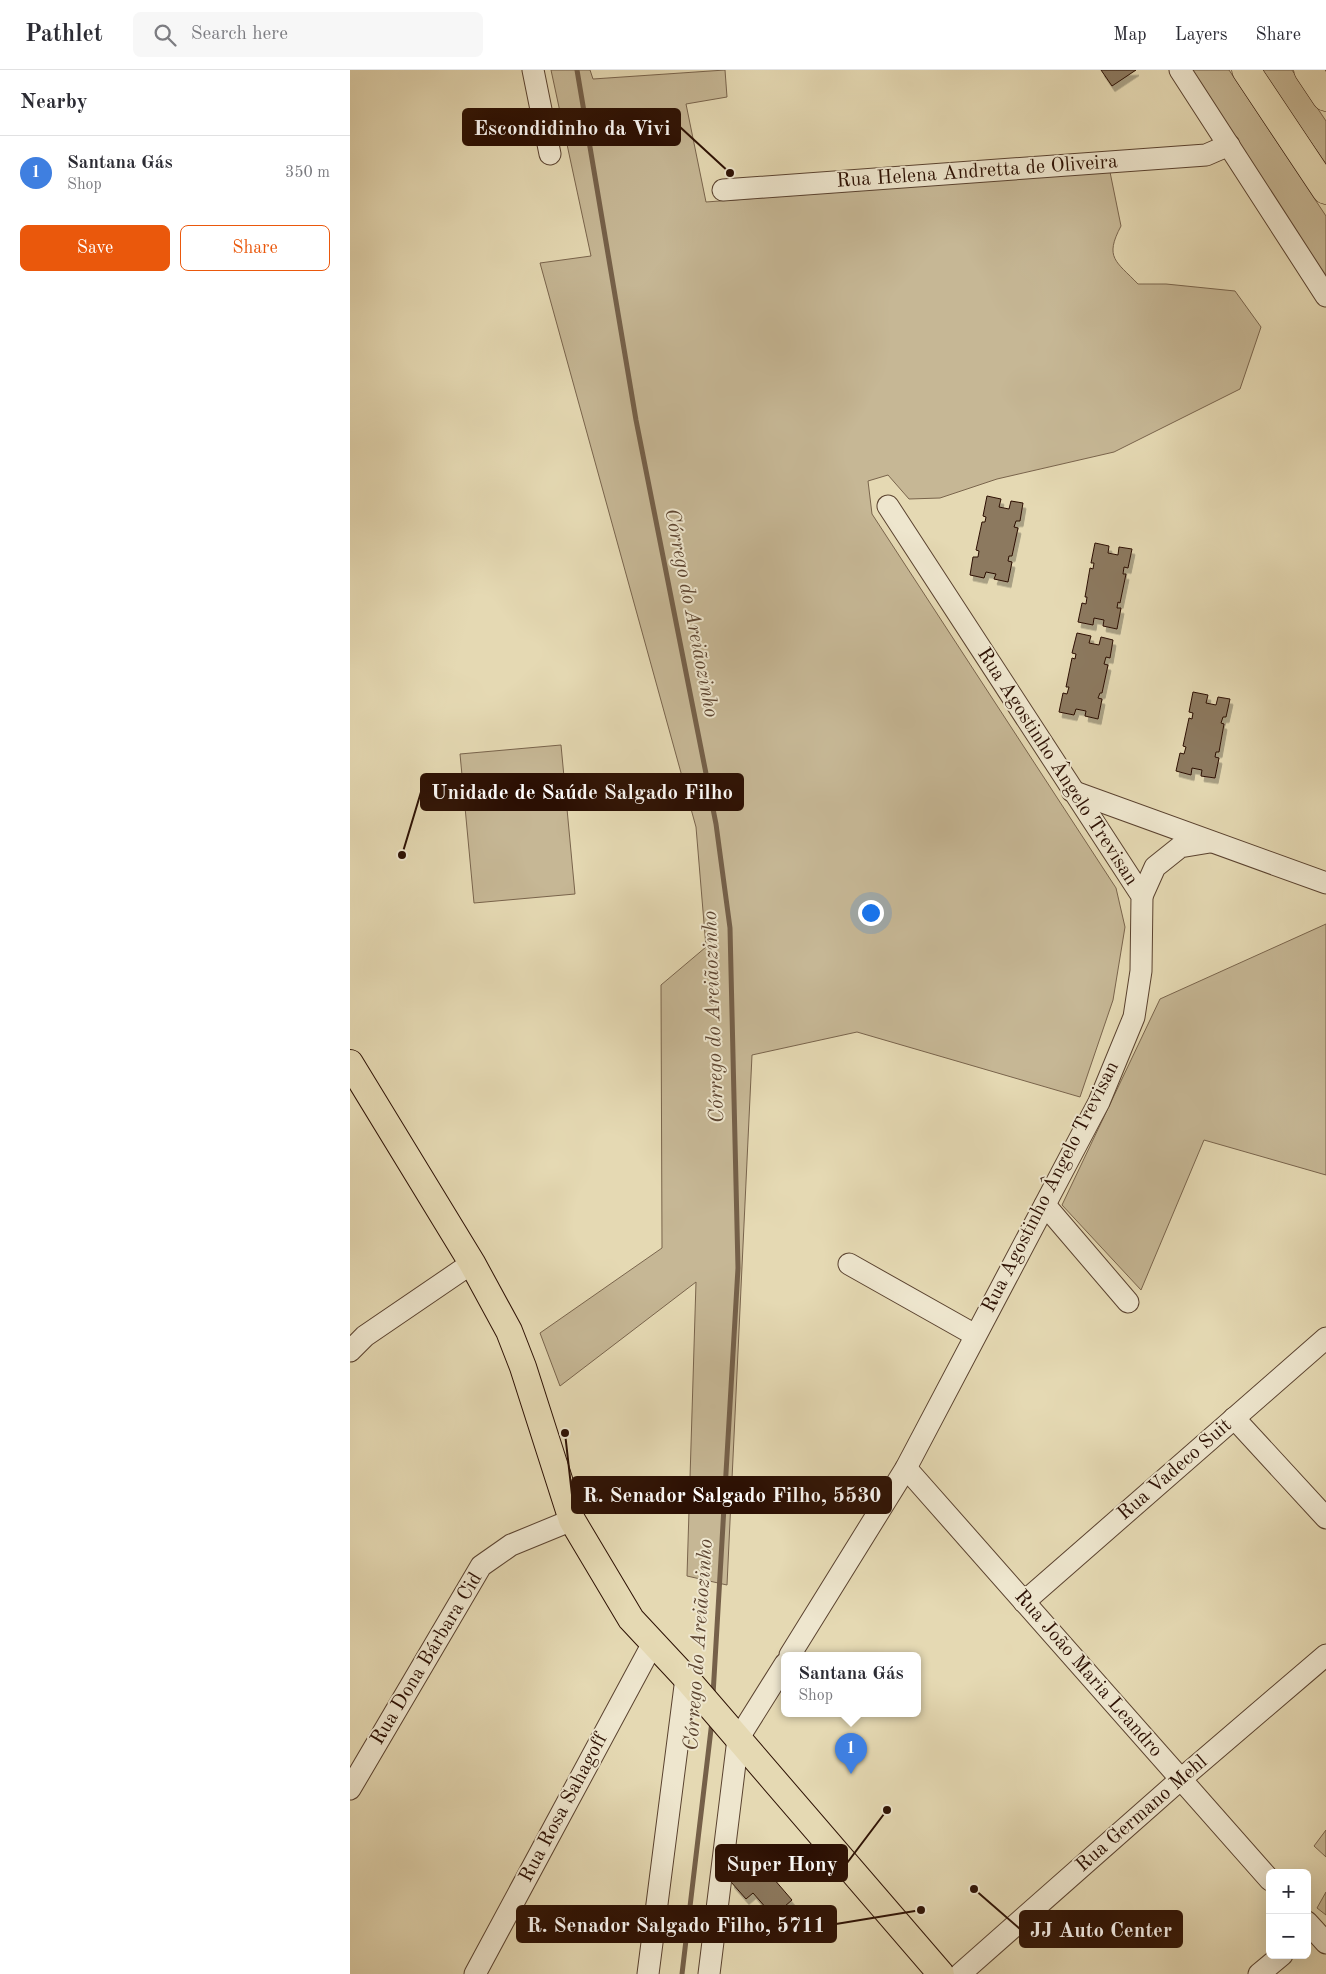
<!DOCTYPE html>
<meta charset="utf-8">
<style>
body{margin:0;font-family:"Old Standard TT",serif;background:#f7f7f7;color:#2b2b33}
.controls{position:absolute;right:15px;bottom:15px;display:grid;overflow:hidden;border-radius:8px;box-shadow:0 5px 20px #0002}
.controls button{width:45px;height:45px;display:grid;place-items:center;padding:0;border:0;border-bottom:1px solid #e1e1e2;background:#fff;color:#2b2b33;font:25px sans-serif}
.you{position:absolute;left:520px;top:842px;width:18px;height:18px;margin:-12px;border:4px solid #fff;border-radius:50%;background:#1a73e8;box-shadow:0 0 0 8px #1a73e833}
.badge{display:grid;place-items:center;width:32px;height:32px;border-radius:50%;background:#ea580c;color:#fff;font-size:16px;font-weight:700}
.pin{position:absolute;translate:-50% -41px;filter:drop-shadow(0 1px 2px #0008)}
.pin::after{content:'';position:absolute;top:26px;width:18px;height:15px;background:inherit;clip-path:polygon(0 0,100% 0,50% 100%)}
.popup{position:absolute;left:431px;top:1582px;width:140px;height:65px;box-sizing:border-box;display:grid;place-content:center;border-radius:8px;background:#fff;filter:drop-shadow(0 1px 4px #0005);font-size:16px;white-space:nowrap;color:#7c7c81}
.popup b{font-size:19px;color:#2b2b33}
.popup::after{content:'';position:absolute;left:50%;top:100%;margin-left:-10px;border:10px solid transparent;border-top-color:#fff}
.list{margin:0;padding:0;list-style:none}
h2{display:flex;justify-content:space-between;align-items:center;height:65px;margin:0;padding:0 20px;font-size:21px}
h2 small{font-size:16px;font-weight:400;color:#7c7c81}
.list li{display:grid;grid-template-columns:32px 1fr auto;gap:15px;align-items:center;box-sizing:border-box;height:75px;padding:0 20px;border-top:1px solid #e1e1e2}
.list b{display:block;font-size:19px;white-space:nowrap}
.list p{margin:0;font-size:16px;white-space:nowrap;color:#7c7c81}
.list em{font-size:16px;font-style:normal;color:#7c7c81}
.actions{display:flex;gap:10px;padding:15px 20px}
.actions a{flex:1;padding:11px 0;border:1px solid #ea580c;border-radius:8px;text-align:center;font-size:18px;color:#ea580c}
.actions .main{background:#ea580c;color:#fff}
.icon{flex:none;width:28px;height:28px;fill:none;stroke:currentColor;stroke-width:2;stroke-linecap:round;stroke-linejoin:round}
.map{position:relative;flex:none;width:976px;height:1904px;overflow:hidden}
header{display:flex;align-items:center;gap:30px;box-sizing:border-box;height:70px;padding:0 25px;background:#fff;border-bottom:1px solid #e1e1e2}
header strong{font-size:24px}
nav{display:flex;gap:28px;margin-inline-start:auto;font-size:18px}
.search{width:350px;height:45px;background:#f7f7f7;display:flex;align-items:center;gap:12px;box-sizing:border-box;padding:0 18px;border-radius:8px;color:#7c7c81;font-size:19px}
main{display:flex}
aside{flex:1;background:#fff}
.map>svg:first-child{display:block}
</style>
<header>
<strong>Pathlet</strong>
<div class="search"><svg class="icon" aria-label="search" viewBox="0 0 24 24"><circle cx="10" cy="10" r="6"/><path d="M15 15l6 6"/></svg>Search here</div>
<nav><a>Map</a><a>Layers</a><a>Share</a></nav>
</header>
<main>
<aside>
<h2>Nearby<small></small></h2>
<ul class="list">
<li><span class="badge" style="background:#3f7fe0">1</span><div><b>Santana Gás</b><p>Shop</p></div><em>350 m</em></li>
</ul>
<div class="actions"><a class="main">Save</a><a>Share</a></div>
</aside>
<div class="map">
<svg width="976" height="1904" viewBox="0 0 976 1904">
<defs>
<filter id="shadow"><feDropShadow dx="3" dy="5.5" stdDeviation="0" flood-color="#0004"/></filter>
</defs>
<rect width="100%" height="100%" fill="#e5d9b3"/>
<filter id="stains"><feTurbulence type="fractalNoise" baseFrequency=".004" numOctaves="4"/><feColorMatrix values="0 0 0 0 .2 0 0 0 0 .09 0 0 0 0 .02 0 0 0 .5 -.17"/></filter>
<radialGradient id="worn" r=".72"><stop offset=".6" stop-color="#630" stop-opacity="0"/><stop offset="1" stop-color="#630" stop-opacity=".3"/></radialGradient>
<g fill="#c6b795" stroke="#79644c">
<path d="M201,0H240L243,9L375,0L377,27L336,34L356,132L760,102L771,156C754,188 766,191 788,214H816L885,221L911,257L890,319L764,382L647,409L590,428L559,429L538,405L518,411L522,444L766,818L775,857L763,930L730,1027L507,962L402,985L377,1515L337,1506L346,1212L210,1316L190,1263L312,1178L311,915L356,877L346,757L190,193L241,186Z"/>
<path d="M837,0H879L976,146V214Z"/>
<path d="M911,0H942L976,51V94Z"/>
<path d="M211,675L225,824L124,833L110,684Z"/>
<path d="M976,854V1105L854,1070L791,1220L712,1135L810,929Z"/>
<path d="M976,1760V1787L964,1776Z"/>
<path d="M976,1822V1845L967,1838Z"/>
</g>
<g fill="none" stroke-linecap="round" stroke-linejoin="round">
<g stroke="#756049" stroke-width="5">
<path d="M227,0L286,350L366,754L380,858L388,1198L363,1625"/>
<path d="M332,1904L362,1651"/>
</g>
</g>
<g fill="#8c795f" stroke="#2c1003" filter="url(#shadow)">
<path d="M751,0H786L762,16Z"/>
<path d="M637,426L651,429L649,437L659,439L661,431L673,433L670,451H666L664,457L668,458L662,486H659L658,491L662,492L658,512L644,509L646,504L636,502L634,508L620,505L623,487H628L629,481L626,480L632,452H635L636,447L633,446Z"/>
<path d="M745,473L759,476L758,483L768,485L769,477L782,479L778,498L774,497L773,504H776L770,533L768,532L767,538H771L767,559L753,556L754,550L744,548L743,555L728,552L732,533L736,534L737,527H735L740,498L743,499L744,493H741Z"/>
<path d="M727,563L741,566L739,573L749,575L751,567L763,570L760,588L756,587L754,594L758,595L752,623H750L748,628L752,629L748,649L735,646L736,641L726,639L724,645L709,642L713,623L717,624L719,617H716L722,588L725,589L726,584L722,583Z"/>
<path d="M843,622L858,625L856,633L866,635L868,627L880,629L876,647H873L871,653L874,654L869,682H866L865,687L869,688L865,708L851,706L852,700L842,698L841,705L826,701L830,683L834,684L836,677L833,676L839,648L842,649L843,643L839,642Z"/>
<path d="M413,1784L429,1803L423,1808L442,1830L405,1862L393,1848L402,1840L408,1847L417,1839L403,1823L396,1829L381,1812Z"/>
</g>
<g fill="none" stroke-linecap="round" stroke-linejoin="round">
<defs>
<g id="minor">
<path d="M183,0L200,84"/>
<path d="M830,0L976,226"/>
<path d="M373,120L856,85L879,75"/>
<path d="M722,721L976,813"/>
<path d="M792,826L805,797L830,777L860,772"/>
<path d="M695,1135L778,1232"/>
<path d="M499,1194L625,1265"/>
<path d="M0,1281L15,1266L122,1193"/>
<path d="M884,1348L976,1448"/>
<path d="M556,1398L920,1810"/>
<path d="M674,1532L976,1268"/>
<path d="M440,1585L556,1398L749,1032L784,947L791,901L792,826L538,436"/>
<path d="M0,1719L131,1496L161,1475L222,1450"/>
<path d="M957,1852L976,1873"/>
<path d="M125,1904L303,1573"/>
<path d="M298,1904L336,1608"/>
<path d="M359,1904L388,1669L435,1594"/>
<path d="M610,1904L831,1709L976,1585"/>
<path d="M909,1904L932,1885"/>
</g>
<path id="major" d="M0,993L122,1193L159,1261L173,1297L222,1450L281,1549L336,1608L591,1904"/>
<g id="highway">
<path d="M896,0L976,120"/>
<path d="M958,0L976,27"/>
</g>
</defs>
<use href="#minor" stroke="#5a422f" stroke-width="23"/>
<use href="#major" stroke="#2c1003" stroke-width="28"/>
<use href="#highway" stroke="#2c1003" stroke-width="29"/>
<use href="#minor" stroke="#eee6ce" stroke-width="21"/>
<use href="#major" stroke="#e5d9b3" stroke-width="26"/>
<use href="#highway" stroke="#e5d9b3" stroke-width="28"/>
</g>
<g text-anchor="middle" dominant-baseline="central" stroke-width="4" stroke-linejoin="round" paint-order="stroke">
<g font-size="20" fill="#2c1003" stroke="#eee6ce">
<text transform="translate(627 102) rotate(-4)">Rua Helena Andretta de Oliveira</text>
<text transform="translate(707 697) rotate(57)">Rua Agostinho Ângelo Trevisan</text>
<text transform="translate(701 1117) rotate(-63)">Rua Agostinho Ângelo Trevisan</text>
<text transform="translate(825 1400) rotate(-41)">Rua Vadeco Suit</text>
<text transform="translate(77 1589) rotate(-59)">Rua Dona Bárbara Cid</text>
<text transform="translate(738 1604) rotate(49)">Rua João Maria Leandro</text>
<text transform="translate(214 1738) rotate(-62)">Rua Rosa Sahagoff</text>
<text transform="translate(792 1744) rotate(-41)">Rua Germano Mehl</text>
</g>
<g font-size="21" font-style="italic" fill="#5d4531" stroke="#eee6ce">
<text transform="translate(341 543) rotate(79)">Córrego do Areiãozinho</text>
<text transform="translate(364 947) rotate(-92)">Córrego do Areiãozinho</text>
<text transform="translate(349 1575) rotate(-86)">Córrego do Areiãozinho</text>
</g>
</g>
<path fill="none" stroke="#2c1003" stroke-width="2" d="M380 103L330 57M52 785L71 722M215 1363L222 1425M537 1740L497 1793M571 1840L486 1854M624 1819L670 1859"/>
<g fill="#2c1003" stroke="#eee6ce" stroke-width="2">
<circle cx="380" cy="103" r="5"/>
<circle cx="52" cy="785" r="5"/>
<circle cx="215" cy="1363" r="5"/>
<circle cx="537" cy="1740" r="5"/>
<circle cx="571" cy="1840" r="5"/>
<circle cx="624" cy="1819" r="5"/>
</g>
<g fill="#2c1003" stroke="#2c1003" stroke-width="2">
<rect x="113" y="39" width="217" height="36" rx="5"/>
<rect x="71" y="704" width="322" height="36" rx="5"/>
<rect x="222" y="1407" width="319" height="36" rx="5"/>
<rect x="366" y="1775" width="131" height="36" rx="5"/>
<rect x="167" y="1836" width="319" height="36" rx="5"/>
<rect x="670" y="1841" width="162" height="36" rx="5"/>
</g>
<g font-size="21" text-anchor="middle" font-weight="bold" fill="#fff">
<text x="222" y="65">Escondidinho da Vivi</text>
<text x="232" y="729">Unidade de Saúde Salgado Filho</text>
<text x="382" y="1432">R. Senador Salgado Filho, 5530</text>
<text x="432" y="1801">Super Hony</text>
<text x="326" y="1862">R. Senador Salgado Filho, 5711</text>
<text x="751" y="1867">JJ Auto Center</text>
</g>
<rect width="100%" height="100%" filter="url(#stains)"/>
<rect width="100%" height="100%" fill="url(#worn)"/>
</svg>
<div class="controls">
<button>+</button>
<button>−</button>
</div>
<div class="you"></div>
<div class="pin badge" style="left:501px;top:1704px;background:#3f7fe0">1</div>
<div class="popup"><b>Santana Gás</b>Shop</div>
</div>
</main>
